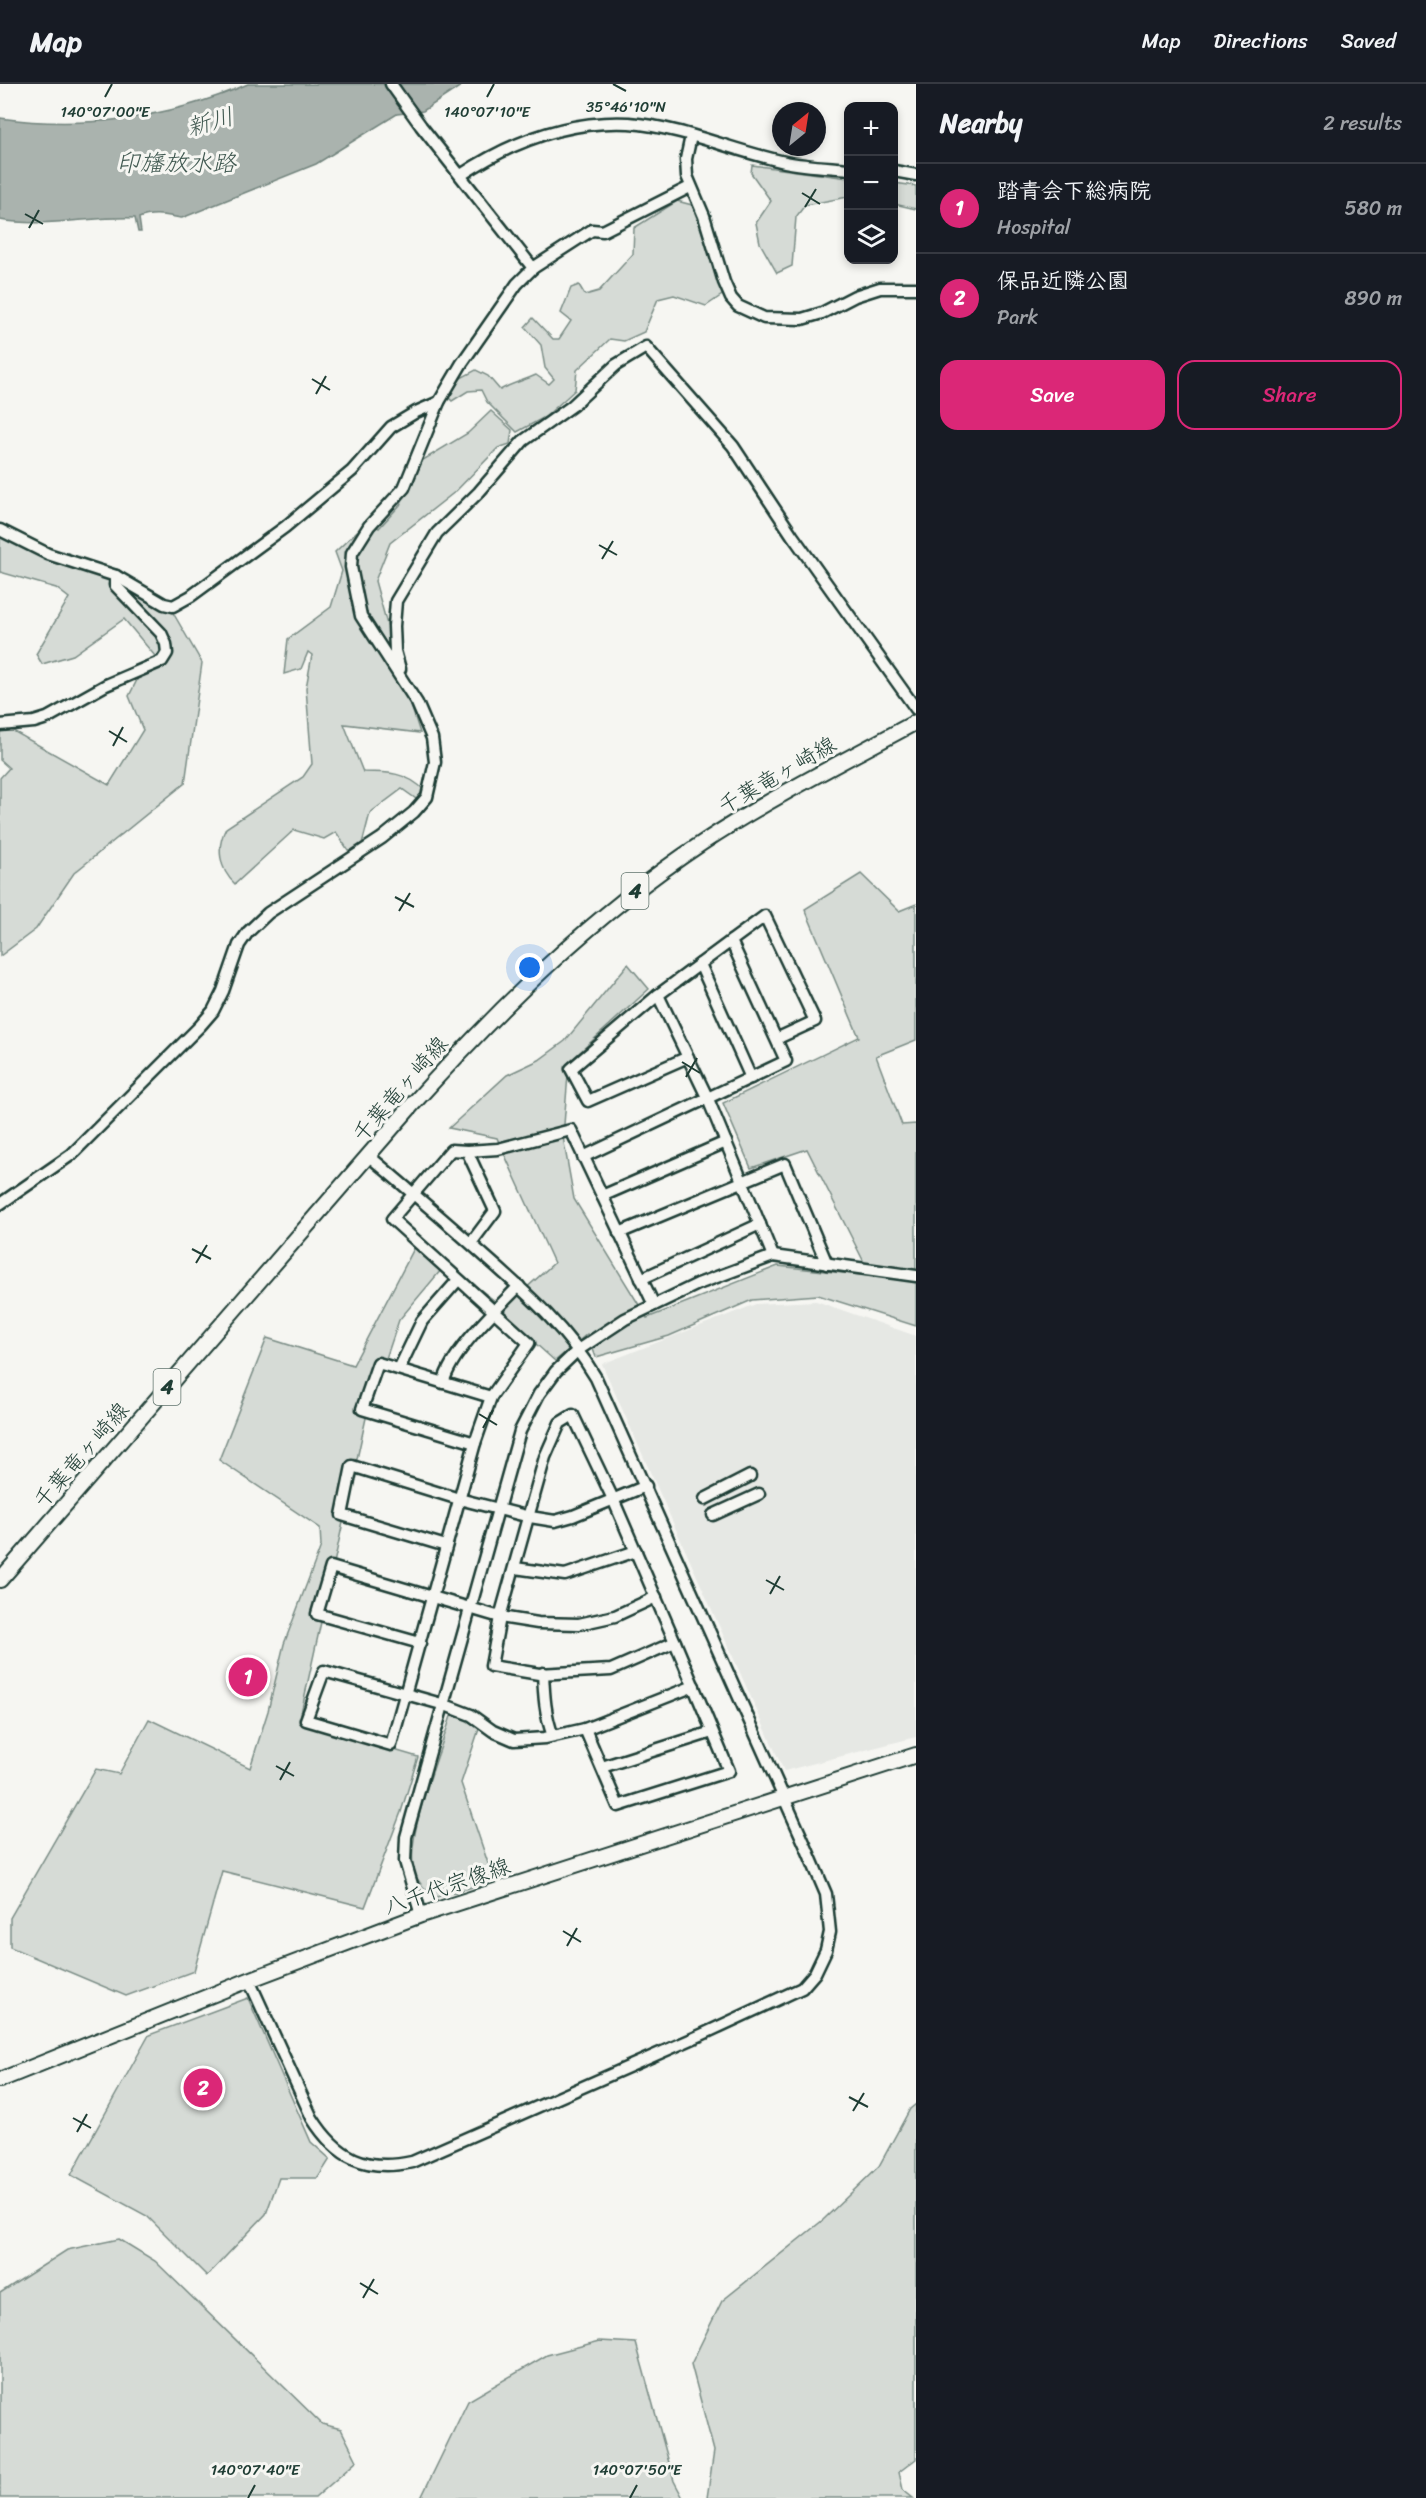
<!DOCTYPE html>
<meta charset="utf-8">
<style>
body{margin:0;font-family:Sriracha,"Klee One",sans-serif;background:#242831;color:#f1f3f6}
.controls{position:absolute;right:18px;top:18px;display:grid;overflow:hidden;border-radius:12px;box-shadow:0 3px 9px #0003}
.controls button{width:54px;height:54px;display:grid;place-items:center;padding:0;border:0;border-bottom:2px solid #363941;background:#171b24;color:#f1f3f6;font:30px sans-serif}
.compass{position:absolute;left:772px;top:18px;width:54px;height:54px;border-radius:50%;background:#171b24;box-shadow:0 3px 9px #0003;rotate:30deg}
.you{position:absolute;left:530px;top:884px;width:21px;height:21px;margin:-15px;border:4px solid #fff;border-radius:50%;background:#1a73e8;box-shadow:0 0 0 9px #1a73e833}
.badge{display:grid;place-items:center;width:39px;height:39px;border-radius:50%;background:#db2777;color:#fff;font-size:20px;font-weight:700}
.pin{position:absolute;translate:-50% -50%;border:3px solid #fff;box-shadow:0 2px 6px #0006}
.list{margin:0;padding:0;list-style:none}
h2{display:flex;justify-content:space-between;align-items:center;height:78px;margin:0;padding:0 24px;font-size:26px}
h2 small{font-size:20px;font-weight:400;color:#9ea1a6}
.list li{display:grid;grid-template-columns:39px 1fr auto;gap:18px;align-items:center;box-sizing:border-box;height:90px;padding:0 24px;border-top:2px solid #363941}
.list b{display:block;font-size:22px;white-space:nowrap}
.list p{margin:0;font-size:20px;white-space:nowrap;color:#9ea1a6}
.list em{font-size:20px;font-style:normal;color:#9ea1a6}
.actions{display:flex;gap:12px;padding:18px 24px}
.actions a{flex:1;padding:14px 0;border:2px solid #db2777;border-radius:18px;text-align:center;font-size:21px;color:#db2777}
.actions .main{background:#db2777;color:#fff}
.icon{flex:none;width:33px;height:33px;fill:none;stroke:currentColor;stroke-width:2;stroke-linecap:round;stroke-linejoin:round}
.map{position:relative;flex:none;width:916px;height:2414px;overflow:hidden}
header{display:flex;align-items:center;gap:36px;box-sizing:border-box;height:84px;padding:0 30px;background:#171b24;border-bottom:2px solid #363941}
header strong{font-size:28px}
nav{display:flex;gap:33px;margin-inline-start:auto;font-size:21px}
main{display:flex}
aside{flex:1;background:#171b24}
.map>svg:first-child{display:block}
</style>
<header>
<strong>Map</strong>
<nav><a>Map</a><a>Directions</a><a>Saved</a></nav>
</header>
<main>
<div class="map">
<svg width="916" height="2414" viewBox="0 0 916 2414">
<rect width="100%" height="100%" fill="#f6f6f2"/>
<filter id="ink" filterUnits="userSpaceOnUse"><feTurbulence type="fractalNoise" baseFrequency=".0167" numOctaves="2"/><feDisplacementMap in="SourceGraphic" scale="12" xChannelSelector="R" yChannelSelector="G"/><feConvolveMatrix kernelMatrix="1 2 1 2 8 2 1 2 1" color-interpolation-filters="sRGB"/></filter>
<g filter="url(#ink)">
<path fill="#e6e8e4" d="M816,1217L916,1252V1653L784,1687L602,1280L756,1220Z"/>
<g fill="#d6dbd6" stroke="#7a8c85" stroke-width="1.5">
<path d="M752,81L848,94V113L805,121L796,133L792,182L777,189L760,159L756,139L771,117L751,89Z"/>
<path d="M894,99L916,102V125L894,120Z"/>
<path d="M677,117L692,121L725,209L706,222L674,211L658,215L644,248L624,257L610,255L577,286L575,306L545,333L517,348L487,318L481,306L468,307L452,317L447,312L455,297L476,286L488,292L500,306C512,299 523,297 536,291L549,300L554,295L545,284L541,261L525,243L533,234L553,255H559L571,237L561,229L571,204L579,201L585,211L599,207L633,170L634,144Z"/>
<path d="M491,327L512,346L510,360L498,364L456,407L390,459L375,497L399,584L420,649L344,640L363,688C388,688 407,688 425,707L419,717L402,705L370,729L362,760L350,769L336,748L324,755L294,746L235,800C219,785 216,763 226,744L303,693L312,680L306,604L312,571L308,568L301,585L284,590L288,555L331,523L342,487L335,468L367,438L379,444L400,421L423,376L468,349Z"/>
<path d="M0,452L21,463L51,475L95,489L121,501L152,520L172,527L202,579L185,699L74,789L36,845L0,872V694L9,684L0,676V645L8,644L109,701L143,646L129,612L138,594L155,572L124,535L73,571L42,580L36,570L69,514L56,504L0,488Z"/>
<path d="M861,790L899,827L916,820V956L876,972L902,1041L916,1040V1242L818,1211L752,1216L669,1252L596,1273L587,1250L555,1277L508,1235L441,1186L399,1236L366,1334L299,1638L418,1673L401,1728L365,1823L222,1787L194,1887L126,1912L10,1863V1834L96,1685L119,1690L149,1635L250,1684L268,1627L284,1560L321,1462L320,1444L219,1376L267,1254L353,1281L418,1157L504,1224L554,1179L497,1054L449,1044L507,991L539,976L565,957L628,880L649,905L569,978L563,1053L574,1115L647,1234L778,1182L871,1192L807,1065L751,1084L723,1019L859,953L805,825Z"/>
<path d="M456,1629L470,1634L480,1642L461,1699L494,1797L437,1813C424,1806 415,1796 413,1781C408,1746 440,1668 451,1632Z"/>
<path d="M248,1914L311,2058L330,2075L318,2094H279L266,2130L207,2192L147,2132L71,2091L149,1951Z"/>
<path d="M916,2020V2375L899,2388L903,2406L913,2414H707L714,2367L691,2280L722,2217L823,2136L879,2082L910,2025Z"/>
<path d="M119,2155L155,2177L322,2340L341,2345L357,2377L315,2414H0V2209L67,2166Z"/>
<path d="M600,2257L636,2259L674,2397L683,2414H421L468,2317L547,2271Z"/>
</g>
<path fill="#aab3ae" stroke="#72847d" stroke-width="1.5" d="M248,0H464L423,27L397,30L316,80L182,134C168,132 153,128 139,134L141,148H138L135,134C90,132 45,144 0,136V34C84,46 170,34 248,0Z"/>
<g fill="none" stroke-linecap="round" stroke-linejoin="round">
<defs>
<g id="minor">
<path d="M691,52L686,75L687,92L704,132L724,198L731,214L738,222L764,234L802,235L822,229L855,212L880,204H916"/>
<path d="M894,87L916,91"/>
<path d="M461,91C511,58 568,36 629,39C682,43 733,67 785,78C805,82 827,83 848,85"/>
<path d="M533,184L592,146L603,147L690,103"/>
<path d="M0,446L48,470L116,492L164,520L173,522L191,512L285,443L352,387L391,343L416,328L439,318"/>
<path d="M400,585L395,567L394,542L396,517L437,449L479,408L523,357L572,322L616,281L646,263L733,362L792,451L916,625"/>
<path d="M0,641L34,638L47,634L106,601L162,577L167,569L166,560L161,549L115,501L116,492"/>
<path d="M700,880L751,994"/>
<path d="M658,911L708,1015L773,1172"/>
<path d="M688,973L588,1017L571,985L658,911L731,857"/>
<path d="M467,1067L498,1065L571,1046L654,1221"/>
<path d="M583,1073L786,977L731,857L765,832L815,937L776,955"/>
<path d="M602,1112L726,1058"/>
<path d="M0,1120L71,1071L200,942L213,927L223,907L239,861L248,848L268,829L382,754L414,728L427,713L435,678L432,654L417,619L361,532L351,483L352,469L369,442L404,404L439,318L462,279L517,200L533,184L421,42L391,0"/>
<path d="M619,1149L785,1080L827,1180"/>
<path d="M471,1159L495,1127L467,1067L451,1066L392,1135L529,1259L491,1313L475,1359L391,1661L306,1636L324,1587L445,1621L471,1631L493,1647L514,1656L545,1654L585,1645L618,1722L729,1687L675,1558"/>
<path d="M641,1195L760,1140"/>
<path d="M399,1285L422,1237L458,1196"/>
<path d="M443,1299C453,1265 494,1228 519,1202"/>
<path d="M573,1331L613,1415L675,1558L611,1586L539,1590L491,1582L500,1533L545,1373L560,1339Z"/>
<path d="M475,1359L362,1325L378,1279L491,1313"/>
<path d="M705,1415L750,1392"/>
<path d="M713,1431L759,1410"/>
<path d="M446,1462L342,1431L352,1382L459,1415L530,1433L555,1437L573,1432L646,1402"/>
<path d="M515,1484L565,1491L636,1467"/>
<path d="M420,1559L317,1530L331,1483L500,1533L538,1539L579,1540L615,1532L656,1513"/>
<path d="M543,1589C544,1611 545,1631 553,1652"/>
<path d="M585,1645L694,1602"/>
<path d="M602,1683L712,1648"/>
<path d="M421,1831L405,1777L406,1753L520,1347L539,1310L556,1287L578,1266L625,1235L698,1200L773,1172L916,1192"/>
<path d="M249,1896L312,2034C337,2074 366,2088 412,2078L701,1951L802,1904L815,1889L826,1866L830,1848L826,1810L806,1763L596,1294C567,1245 530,1212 488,1175C449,1140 409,1106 369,1072"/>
</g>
<g id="major">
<path d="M0,1496L412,1021C500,923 592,832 702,759C770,714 844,677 916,638"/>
<path d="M0,1996L249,1896L421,1831L916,1671"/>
</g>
</defs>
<use href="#minor" stroke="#1f3d34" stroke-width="15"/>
<use href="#major" stroke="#1f3d34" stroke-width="18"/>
<use href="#minor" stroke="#f6f6f2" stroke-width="10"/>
<use href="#major" stroke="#f6f6f2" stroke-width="14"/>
</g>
</g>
<path fill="none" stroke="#1f3d34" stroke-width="2" d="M613,0L626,7M105,13L112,0M487,13L494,0M802,109L820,120M805,123L816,105M25,130L43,140M29,144L39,126M312,295L330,306M316,310L326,292M599,461L617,471M602,475L613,457M109,647L127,658M113,662L123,643M395,813L414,823M399,827L410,809M682,978L700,989M686,993L697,974M192,1165L211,1175M196,1179L207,1161M479,1330L497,1341M483,1344L493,1326M766,1496L784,1506M770,1510L780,1492M276,1682L294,1692M280,1696L290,1678M563,1847L581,1858M567,1862L577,1844M849,2013L868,2023M853,2027L864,2009M73,2034L91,2044M77,2048L87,2030M360,2199L378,2210M363,2214L374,2195M248,2414L255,2401M630,2414L637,2401"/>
<g text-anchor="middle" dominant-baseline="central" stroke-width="6" stroke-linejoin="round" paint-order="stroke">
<g fill="#f6f6f2" stroke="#60746d" stroke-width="1.5">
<rect x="621.5" y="789" width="27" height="36" rx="4.5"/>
<rect x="153.5" y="1285" width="27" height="36" rx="4.5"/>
</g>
<g font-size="21" font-weight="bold" fill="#1f3d34">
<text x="635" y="807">4</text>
<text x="167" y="1303">4</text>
</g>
<g font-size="22" fill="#1f3d34" stroke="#f6f6f2">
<text transform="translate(777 691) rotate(-30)">千葉竜ヶ崎線</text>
<text transform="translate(400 1005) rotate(-49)">千葉竜ヶ崎線</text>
<text transform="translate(81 1371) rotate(-49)">千葉竜ヶ崎線</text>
<text transform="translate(447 1802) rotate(-19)">八千代宗像線</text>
</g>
<g font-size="24" font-style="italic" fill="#425a52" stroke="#f6f6f2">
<text transform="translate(210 38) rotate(-16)">新川</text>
<text x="176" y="79">印旛放水路</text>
</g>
</g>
<g font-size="15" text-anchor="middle" fill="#1f3d34" stroke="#f6f6f2" stroke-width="6" stroke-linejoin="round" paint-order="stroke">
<text x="626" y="28">35°46'10"N</text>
<text x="105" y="33">140°07'00"E</text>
<text x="487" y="33">140°07'10"E</text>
<text x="255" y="2391">140°07'40"E</text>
<text x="637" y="2391">140°07'50"E</text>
</g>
</svg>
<div class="controls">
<button>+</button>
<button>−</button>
<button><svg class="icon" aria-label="layers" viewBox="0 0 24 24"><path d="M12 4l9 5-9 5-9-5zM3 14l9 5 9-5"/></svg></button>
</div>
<svg class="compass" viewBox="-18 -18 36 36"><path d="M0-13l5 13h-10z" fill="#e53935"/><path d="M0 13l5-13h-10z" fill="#9ea1a6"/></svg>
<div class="you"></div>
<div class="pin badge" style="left:248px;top:1593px">1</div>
<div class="pin badge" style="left:203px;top:2004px">2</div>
</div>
<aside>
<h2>Nearby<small>2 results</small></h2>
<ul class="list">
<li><span class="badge">1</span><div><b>踏青会下総病院</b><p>Hospital</p></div><em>580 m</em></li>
<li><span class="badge">2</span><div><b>保品近隣公園</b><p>Park</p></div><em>890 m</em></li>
</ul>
<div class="actions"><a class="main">Save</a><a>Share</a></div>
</aside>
</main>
